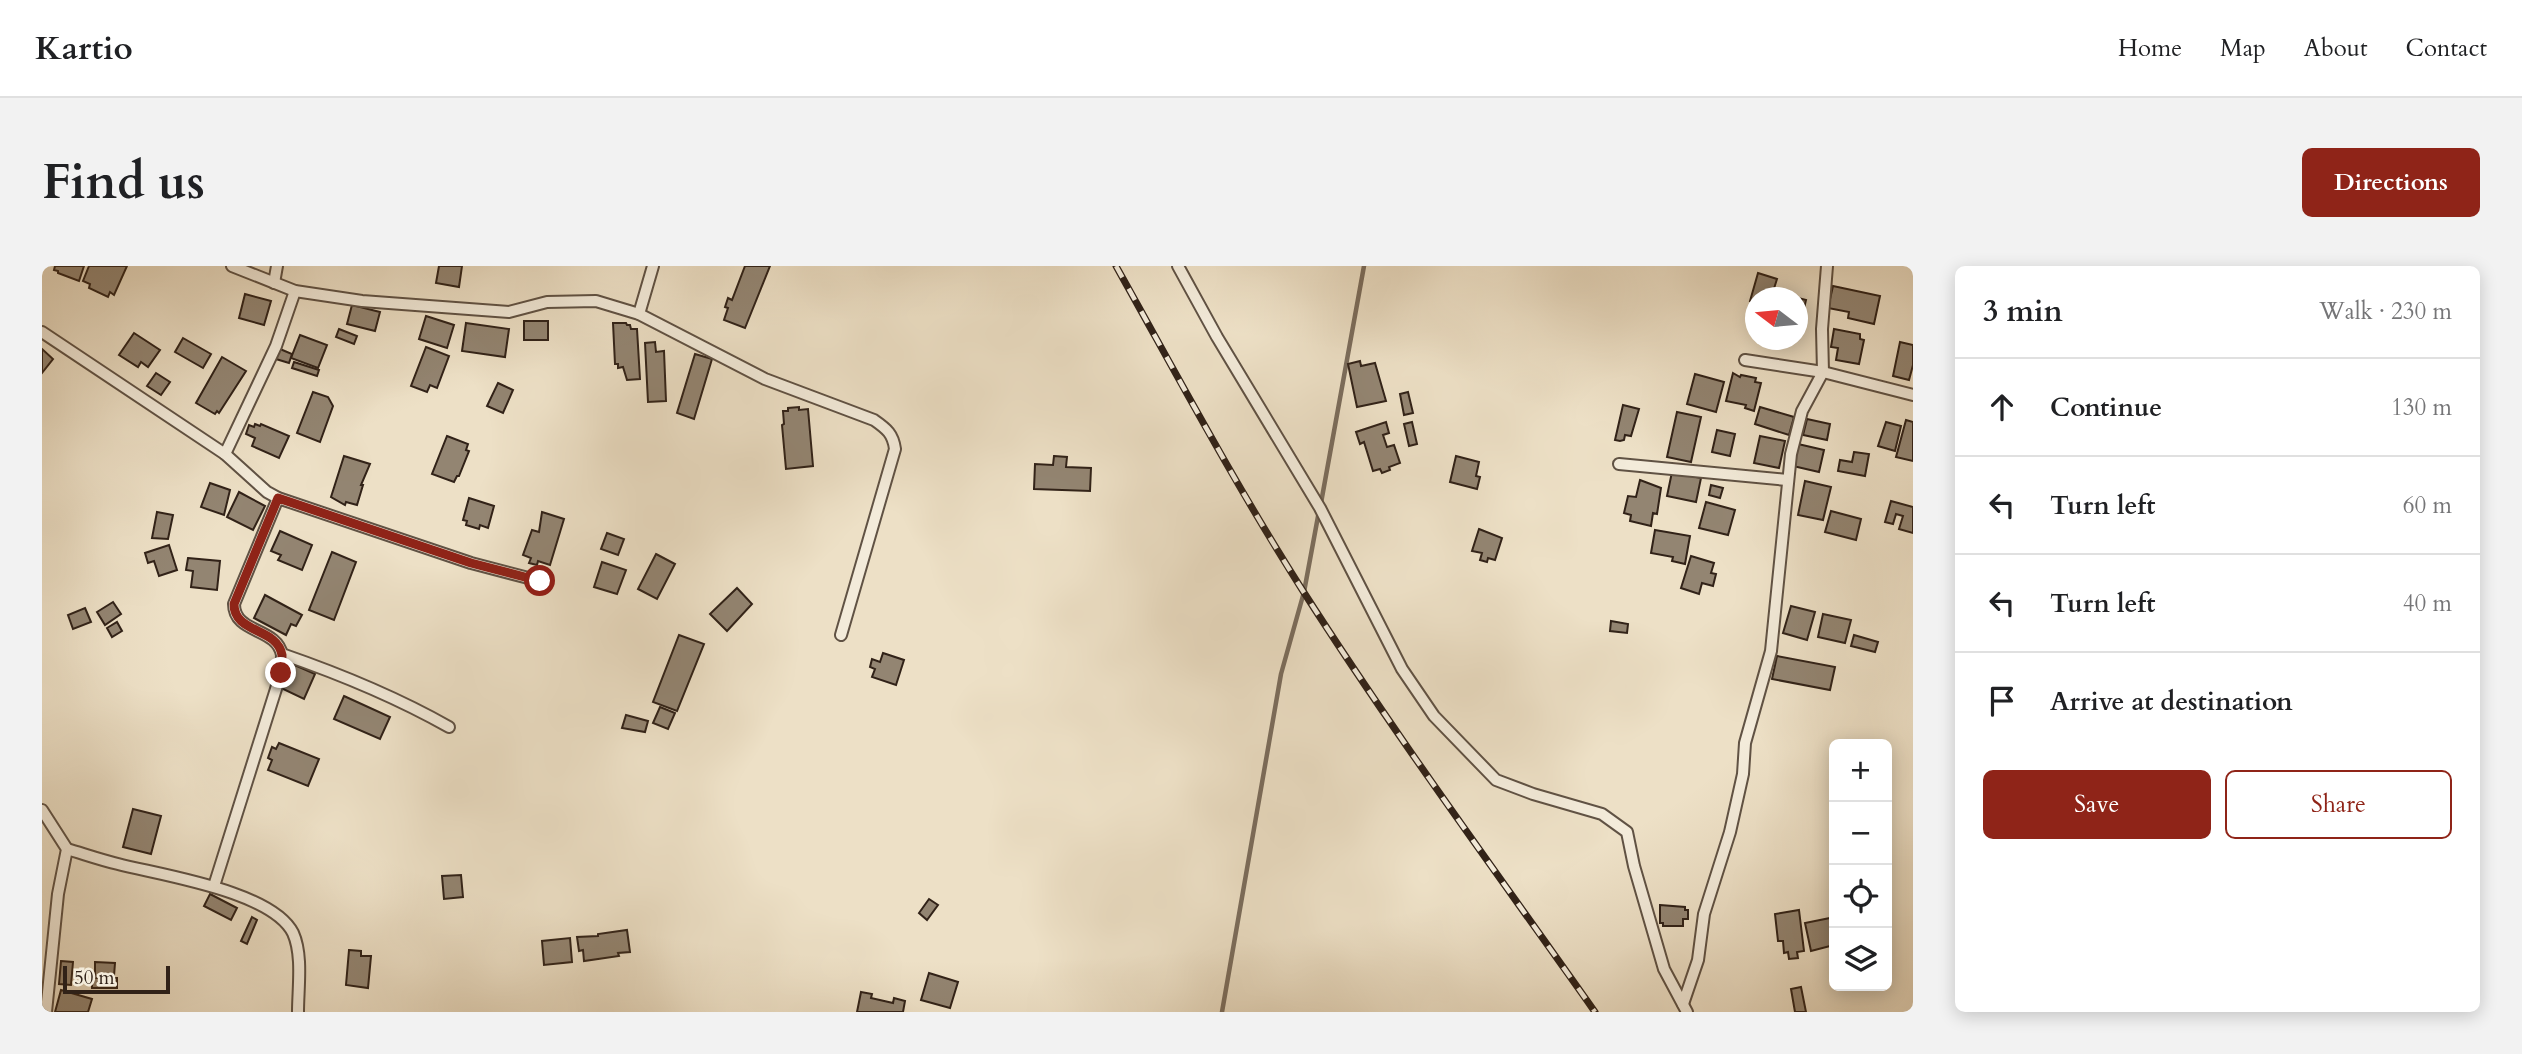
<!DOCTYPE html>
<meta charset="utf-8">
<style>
body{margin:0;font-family:Cardo,serif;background:#f2f2f2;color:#202124}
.controls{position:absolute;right:21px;bottom:21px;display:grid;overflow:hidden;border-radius:10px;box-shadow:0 4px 18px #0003}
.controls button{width:63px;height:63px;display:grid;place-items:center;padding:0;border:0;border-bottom:2px solid #e0e0e0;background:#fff;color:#202124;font:35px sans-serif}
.compass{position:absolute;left:1703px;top:21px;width:63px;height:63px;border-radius:50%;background:#fff;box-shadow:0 4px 18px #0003;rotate:286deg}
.scale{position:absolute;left:21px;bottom:18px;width:107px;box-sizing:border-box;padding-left:7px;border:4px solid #312218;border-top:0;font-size:19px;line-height:24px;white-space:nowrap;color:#312218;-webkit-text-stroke:5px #f3ebda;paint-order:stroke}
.stop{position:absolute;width:21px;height:21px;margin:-16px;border:5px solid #8f2418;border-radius:50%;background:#fff}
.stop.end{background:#8f2418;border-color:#fff;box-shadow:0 2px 7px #0008}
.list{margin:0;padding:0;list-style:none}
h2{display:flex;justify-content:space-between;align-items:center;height:91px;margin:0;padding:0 28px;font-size:30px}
h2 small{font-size:23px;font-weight:400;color:#757577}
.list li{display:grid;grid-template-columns:46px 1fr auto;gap:21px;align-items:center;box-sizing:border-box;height:98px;padding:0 28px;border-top:2px solid #e0e0e0}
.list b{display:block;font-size:26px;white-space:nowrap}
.list em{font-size:23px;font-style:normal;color:#757577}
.actions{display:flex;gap:14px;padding:21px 28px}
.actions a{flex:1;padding:16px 0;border:2px solid #8f2418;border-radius:10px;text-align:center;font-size:24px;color:#8f2418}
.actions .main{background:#8f2418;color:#fff}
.icon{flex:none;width:38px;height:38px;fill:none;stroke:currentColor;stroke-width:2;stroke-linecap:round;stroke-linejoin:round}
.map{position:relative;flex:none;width:1871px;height:746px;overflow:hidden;border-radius:10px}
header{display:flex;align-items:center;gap:42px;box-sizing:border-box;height:98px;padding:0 35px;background:#fff;border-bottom:2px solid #e0e0e0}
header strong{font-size:33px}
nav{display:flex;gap:38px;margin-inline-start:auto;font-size:24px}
.intro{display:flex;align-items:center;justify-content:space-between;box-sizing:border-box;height:168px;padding:0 42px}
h1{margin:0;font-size:49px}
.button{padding:18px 32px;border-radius:10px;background:#8f2418;color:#fff;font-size:24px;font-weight:700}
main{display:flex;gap:42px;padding:0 42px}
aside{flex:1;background:#fff;border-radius:10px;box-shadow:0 4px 18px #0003}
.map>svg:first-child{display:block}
</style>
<header>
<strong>Kartio</strong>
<nav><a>Home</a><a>Map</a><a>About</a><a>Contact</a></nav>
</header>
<div class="intro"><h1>Find us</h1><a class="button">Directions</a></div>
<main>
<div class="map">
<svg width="1871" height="746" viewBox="0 0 1871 746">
<rect width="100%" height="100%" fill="#ede0c6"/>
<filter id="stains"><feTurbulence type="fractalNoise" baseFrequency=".00286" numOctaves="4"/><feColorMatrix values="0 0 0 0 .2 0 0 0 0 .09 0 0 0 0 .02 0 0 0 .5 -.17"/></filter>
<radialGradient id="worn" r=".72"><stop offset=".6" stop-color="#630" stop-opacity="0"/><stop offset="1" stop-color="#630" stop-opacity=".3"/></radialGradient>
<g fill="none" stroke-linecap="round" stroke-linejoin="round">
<g stroke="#7b6d5d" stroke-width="4.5">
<path d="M1279,237L1322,0"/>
<path d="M1180,746L1239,408L1262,326L1277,245"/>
</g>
</g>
<g fill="#938572" stroke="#312218" stroke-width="2">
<path d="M13,0H42L37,15L16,7V5L12,4Z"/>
<path d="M47,0H85L72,29L68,26L66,31L47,22L48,18L41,15Z"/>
<path d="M397,0H420L417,21L394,17Z"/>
<path d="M703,0H728L703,62L682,54L686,42L683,41L686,32L690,34Z"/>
<path d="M1716,7L1735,13L1729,32H1714V37L1708,35Z"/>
<path d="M1791,20L1838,30L1832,58L1806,52L1807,46L1786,42Z"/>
<path d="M203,28L229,35L222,59L197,52Z"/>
<path d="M1756,32L1764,34L1759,55H1756Z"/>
<path d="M310,39L338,46L333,65L305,58Z"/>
<path d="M384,50L412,59L405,82L377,73Z"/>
<rect x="482" y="55" width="24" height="19"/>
<path d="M424,57L467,63L463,91L420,85Z"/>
<path d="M571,57H584L585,59H588L589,63H595L598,113L585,114L581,101L576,102V98H573Z"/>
<path d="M297,63L315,70L312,78L294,71Z"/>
<path d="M1792,63L1818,68V73L1822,74L1817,98L1794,94L1796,82L1789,81Z"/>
<path d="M92,67L118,84L106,101L99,96L96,101L77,89Z"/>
<path d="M258,69L285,79L276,102L249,92Z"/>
<path d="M141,72L169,88L161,102L133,86Z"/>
<path d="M613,76L614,86L622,85L624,135L606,136L603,77Z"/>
<path d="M1858,76L1871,79V99L1867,114L1851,110Z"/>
<path d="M384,81L407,90L395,122L388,119L385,126L369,120Z"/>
<path d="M0,83L11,93L0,107Z"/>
<path d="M238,83L250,88L247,97L234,93Z"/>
<path d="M653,88L670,93L652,153L635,147Z"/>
<path d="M180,91L204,105L177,147L175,145L173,148L154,137Z"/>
<path d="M1318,95L1319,100L1333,97L1344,135L1315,141L1306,98Z"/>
<path d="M252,96L277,104L275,110L250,102Z"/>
<path d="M114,107L128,116L119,129L105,120Z"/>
<path d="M1691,107L1698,111L1699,109L1714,112L1713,116L1719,117L1712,145L1703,142L1704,139L1684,135Z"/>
<path d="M1653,108L1682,116L1674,146L1645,138Z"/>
<path d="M456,117L471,124L461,147L445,140Z"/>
<path d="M271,126L286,131L291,140L278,176L255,167Z"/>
<path d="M1366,126L1371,147L1362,149L1358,128Z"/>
<path d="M1581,139L1597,143L1589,170L1583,169L1582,174L1578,175L1573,174Z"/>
<path d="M757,141V144L766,143L771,200L744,203L740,159L742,158L741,145H746V142Z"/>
<path d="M1718,141L1752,151L1747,169L1713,158Z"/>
<path d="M1635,146L1659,151L1649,196L1625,191Z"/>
<path d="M1765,153L1788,158L1785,174L1761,169Z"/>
<path d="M1864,154L1871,156V195L1854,191Z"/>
<path d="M1344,156L1347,167L1341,169L1345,181L1352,179L1358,197L1347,201L1348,204L1340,207L1338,203L1331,205L1322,176L1318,178L1314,166Z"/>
<path d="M1370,156L1375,178L1367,180L1362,158Z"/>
<path d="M1844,156L1859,160L1853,185L1836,180Z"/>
<path d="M213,158L218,160L219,158L247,170L237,192L210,180L213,172L204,168L207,159L212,161Z"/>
<path d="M1675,164L1693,168L1688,190L1670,186Z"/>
<path d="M405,170L426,178L424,184L427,185L417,210H415L412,216L390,208Z"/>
<path d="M1718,170L1743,175L1737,202L1712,197Z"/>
<path d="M1756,178L1782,184L1777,206L1751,200Z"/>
<path d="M1812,186L1827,188L1823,210L1796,205L1798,194L1810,196Z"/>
<path d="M302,190L328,198L319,219H321L315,239L304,236L303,239L289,231Z"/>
<path d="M1012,190L1025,191L1024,201L1049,202L1048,225L992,223L993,198L1011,199Z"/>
<path d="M1414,190L1437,196L1434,210L1438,211L1435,223L1408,216Z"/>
<path d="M1630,206L1659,212L1654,236L1625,230Z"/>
<path d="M1598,214L1619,222L1615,248L1611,247L1609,260L1588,255L1589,249L1582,247L1586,230L1594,231Z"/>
<path d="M1763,215L1789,221L1781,254L1756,249Z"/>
<path d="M168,217L188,224L182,249L159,241Z"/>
<path d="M1669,219L1681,222L1678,232L1667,229Z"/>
<path d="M197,226L223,240L211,264L185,251Z"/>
<path d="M427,232L452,240L446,262L438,259L437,263L424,259L425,255L421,254Z"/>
<path d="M1849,235L1871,241V267L1857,263L1861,250L1854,248L1851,258L1843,256Z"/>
<path d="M1664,236L1693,244L1686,269L1657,262Z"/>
<path d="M1789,245L1819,253L1814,274L1783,266Z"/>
<path d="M115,246L131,249L126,273L110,272Z"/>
<path d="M500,246L522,253L508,299L496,295L495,299L487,297L489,292L481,289L490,264L497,266Z"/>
<path d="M1437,263L1460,272L1453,294L1446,292L1445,296L1438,294L1440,287L1430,285Z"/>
<path d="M1613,264L1648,270L1643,298L1630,295L1631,291L1609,287Z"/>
<path d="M238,265L270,279L260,304L236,294L239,289L229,285Z"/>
<path d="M565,267L582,273L576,289L559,283Z"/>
<path d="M127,279L135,304L117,310L112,295L106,297L103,287Z"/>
<path d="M290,286L314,296L292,354L267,344Z"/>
<path d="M614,288L633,298L615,333L596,323Z"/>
<path d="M1649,290L1672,297L1669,307L1674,308L1671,320L1660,317L1657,328L1639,322Z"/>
<path d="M146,292L178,295L175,324L149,321L151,305L144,304Z"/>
<path d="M560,296L584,304L575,328L552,321Z"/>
<path d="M695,322L710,338L685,365L668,348Z"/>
<path d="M223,329L260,349L254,360L249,358L244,369L212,352Z"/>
<path d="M71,336L79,348L63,359L55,346Z"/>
<path d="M1749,340L1773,346L1765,374L1741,367Z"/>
<path d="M43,342L49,356L31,363L26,349Z"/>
<path d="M1781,348L1809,354L1803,377L1776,371Z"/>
<path d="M1569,355L1586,358L1585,367L1568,365Z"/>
<path d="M75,356L80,365L70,371L65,362Z"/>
<path d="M637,369L662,378L635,445L611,436Z"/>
<path d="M1812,369L1836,376L1833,386L1809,380Z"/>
<path d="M841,387L862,394L854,419L830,411L833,403L828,401L830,393L838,396Z"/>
<path d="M1735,390L1793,401L1788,424L1730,413Z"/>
<path d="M248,397L273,408L262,433L237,421Z"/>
<path d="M302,430L348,451L338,473L292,453Z"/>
<path d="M618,441L633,447L626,463L611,457Z"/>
<path d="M584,449L606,455L603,466L580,462Z"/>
<path d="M237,477L277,493L266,520L226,504L230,494L226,492L230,481L234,483Z"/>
<path d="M91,543L119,550L109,588L81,581Z"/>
<path d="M419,609L421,631L402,633L400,610Z"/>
<path d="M168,628L195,642L189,654L162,640Z"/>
<path d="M887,633L896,639L885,654L877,647Z"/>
<path d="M1618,639L1643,641V644H1646V653H1641V660H1621V657H1618Z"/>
<path d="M1757,644L1762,685L1755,686L1756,692L1747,693L1746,686L1742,687L1741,675H1736L1733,648Z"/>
<path d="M210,651L215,654L205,678L199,675Z"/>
<path d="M1788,652L1792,679L1769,685L1763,657Z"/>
<path d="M585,664L588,686L576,687L577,690L542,695L541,684L537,685L535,671L556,670V668Z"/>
<path d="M528,672L530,696L502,699L500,675Z"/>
<path d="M307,684L319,685V690H329L326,722L304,719Z"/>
<path d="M19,695L31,696L29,719L17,718Z"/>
<path d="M53,696L73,697L72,710H53Z"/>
<path d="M887,707L916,716L908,742L879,734Z"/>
<rect x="50" y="712" width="25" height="10"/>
<path d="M1759,721L1764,746H1753L1749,723Z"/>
<path d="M19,724L50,733L46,746H13Z"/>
<path d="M819,726L830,728L829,732L851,737L852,732L863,735L861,746H815Z"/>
</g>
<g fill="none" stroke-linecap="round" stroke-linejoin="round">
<defs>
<g id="street">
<path d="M190,0L253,25L320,35L467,46L505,36L554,35L597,48L723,113L832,154C845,163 851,168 853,183L799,369"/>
<path d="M1136,0L1175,71L1278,242L1360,403L1392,450L1454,514L1491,528L1560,548L1585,566L1592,600L1622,703L1645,746"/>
<path d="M232,17L235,0"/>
<path d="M597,48L611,0"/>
<path d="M0,66L183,188L225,226L236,232L429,297L498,315"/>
<path d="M1703,94L1781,106L1871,129"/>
<path d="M183,188L234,80L253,25"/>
<path d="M1577,198L1745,214"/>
<path d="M240,388C298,408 354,431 407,461"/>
<path d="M0,544L25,583L16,628L4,746"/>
<path d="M25,583C42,588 59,594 76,598C118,609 230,625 251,667C261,689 256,722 256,746"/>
<path d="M172,620L239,407C239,401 240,395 240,389C235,361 192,368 192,338L236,232"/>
<path d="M1641,738L1656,694L1662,648L1688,566L1701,508L1703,477L1729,385L1749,188L1760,145L1781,106L1780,63L1785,0"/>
</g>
</defs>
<use href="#street" stroke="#605244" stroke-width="14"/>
<use href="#street" stroke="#f3ebda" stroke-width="10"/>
<defs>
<path id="rail" d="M1074,0C1135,109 1194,220 1261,325C1353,469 1455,607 1553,746"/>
</defs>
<use href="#rail" stroke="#312218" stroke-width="7"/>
<use href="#rail" stroke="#f3ebda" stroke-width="4.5" stroke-dasharray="13" stroke-linecap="butt"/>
</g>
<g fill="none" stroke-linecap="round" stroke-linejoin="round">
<path stroke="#8f2418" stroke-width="9" d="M239,407C239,401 240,394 240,389C235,361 192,368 192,338L236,232L429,297L498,315"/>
</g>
<rect width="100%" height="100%" filter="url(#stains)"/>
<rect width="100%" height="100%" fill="url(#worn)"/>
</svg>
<div class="controls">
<button>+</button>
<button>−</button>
<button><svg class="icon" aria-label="locate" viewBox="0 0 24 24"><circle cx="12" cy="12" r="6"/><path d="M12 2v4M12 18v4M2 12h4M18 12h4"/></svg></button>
<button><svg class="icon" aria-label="layers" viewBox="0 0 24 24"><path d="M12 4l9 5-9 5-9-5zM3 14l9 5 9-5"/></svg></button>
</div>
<svg class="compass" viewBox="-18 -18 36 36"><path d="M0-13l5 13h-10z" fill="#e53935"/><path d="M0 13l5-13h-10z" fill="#757577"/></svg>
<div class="scale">50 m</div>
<div class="stop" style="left:498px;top:315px"></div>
<div class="stop end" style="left:239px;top:407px"></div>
</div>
<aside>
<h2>3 min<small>Walk · 230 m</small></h2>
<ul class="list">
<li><svg class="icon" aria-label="ahead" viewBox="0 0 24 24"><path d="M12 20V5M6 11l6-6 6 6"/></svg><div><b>Continue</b></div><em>130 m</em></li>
<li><svg class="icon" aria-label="left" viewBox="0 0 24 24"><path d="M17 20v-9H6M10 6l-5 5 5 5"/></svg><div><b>Turn left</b></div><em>60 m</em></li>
<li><svg class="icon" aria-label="left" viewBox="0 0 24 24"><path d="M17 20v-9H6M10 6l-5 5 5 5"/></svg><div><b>Turn left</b></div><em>40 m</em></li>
<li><svg class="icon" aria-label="arrive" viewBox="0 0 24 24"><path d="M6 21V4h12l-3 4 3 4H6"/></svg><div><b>Arrive at destination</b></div></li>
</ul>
<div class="actions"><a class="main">Save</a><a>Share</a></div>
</aside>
</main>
